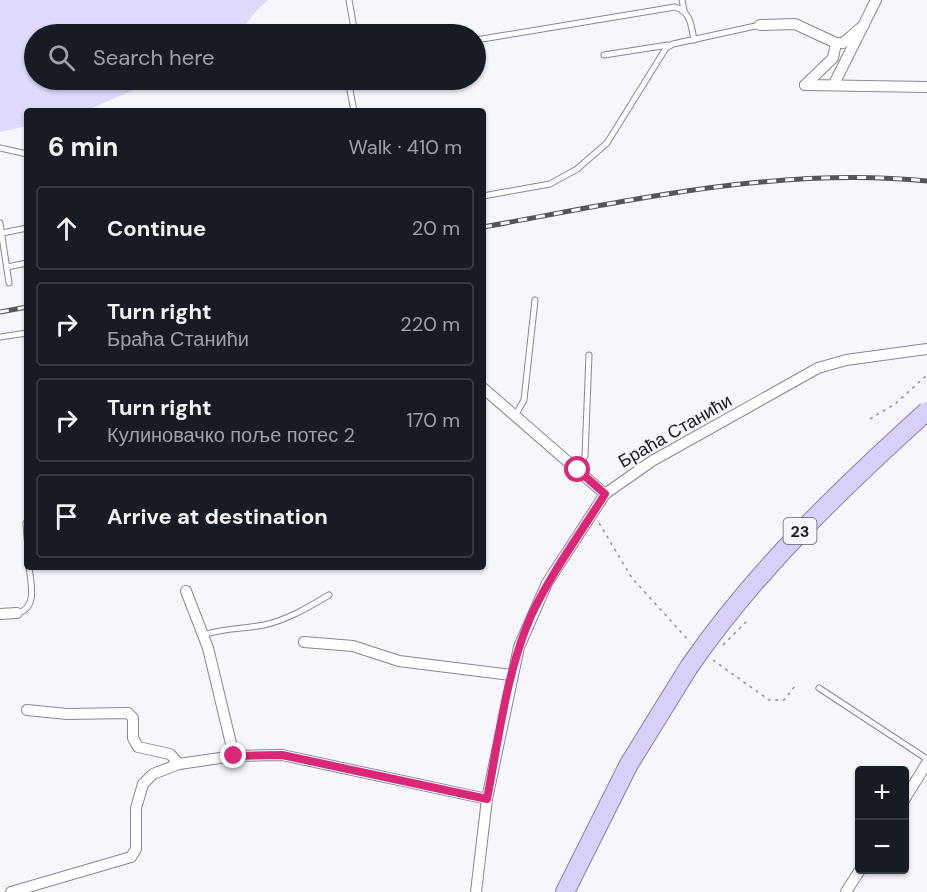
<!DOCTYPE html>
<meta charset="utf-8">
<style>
body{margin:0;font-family:"DM Sans",sans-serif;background:#20242c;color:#f1f3f6}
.controls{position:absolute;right:18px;bottom:18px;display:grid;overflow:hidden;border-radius:6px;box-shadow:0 2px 4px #0004}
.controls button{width:54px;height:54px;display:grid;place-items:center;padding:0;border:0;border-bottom:2px solid #363941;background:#171b24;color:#f1f3f6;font:30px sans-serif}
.stop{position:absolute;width:18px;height:18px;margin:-14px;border:4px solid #db2777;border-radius:50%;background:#fff}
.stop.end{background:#db2777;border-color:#fff;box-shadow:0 2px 6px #0008}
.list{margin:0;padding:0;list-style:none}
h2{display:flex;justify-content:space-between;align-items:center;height:78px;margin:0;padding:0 24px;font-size:26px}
h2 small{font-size:20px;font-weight:400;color:#9ea1a6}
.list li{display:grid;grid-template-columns:39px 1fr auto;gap:18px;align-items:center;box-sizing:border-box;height:84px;margin:0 12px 12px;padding:0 12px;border:2px solid #363941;border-radius:6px}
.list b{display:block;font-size:22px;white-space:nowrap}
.list p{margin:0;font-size:20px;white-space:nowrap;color:#9ea1a6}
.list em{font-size:20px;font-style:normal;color:#9ea1a6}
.icon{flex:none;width:33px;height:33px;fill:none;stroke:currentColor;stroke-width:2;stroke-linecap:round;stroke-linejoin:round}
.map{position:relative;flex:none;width:927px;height:892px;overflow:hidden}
.search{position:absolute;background:#171b24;box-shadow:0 2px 4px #0004;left:24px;top:24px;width:462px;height:66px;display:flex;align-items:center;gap:15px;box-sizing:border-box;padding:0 21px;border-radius:33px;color:#9ea1a6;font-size:22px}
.panel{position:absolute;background:#171b24;box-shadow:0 2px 4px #0004;left:24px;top:108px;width:462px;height:462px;border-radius:6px}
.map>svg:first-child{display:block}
</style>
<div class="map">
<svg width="927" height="892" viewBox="0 0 927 892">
<rect width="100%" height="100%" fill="#f7f6fd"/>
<path fill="#dfd9fc" d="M0,0H268L257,10L238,34H34V80H157L85,111H27V126L0,132Z"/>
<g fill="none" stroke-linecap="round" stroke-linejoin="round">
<defs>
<g id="service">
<path d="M349,0L355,34"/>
<path d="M682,0L684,10"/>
<path d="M476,40L675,7C691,12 691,25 694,40"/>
<path d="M604,55L668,45"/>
<path d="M348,80L354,111"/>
<path d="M0,148L27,154"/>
<path d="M483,196L550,184L577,169L607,143L666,48L673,44L760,25"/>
<path d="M0,223L9,283"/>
<path d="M2,233L27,228"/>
<path d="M7,267L27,263"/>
<path d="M0,337L27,333"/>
<path d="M515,416L524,400L535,300"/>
<path d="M578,470L585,456L589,355"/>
<path d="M26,523L27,538"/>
<path d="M17,613C38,609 31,583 29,567"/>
<path d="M203,635C224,628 243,629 264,625C287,620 309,607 329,595"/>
<path d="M819,688L927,759"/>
</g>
<g id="minor">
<path d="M760,25L795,24L836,43H843L864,25"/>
<path d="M834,84L876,0"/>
<path d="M805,85L927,87"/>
<path d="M805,85L833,58L836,43"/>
<path d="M483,388L605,494"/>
<path d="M186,591L208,648L234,756"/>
<path d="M0,614L17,613"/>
<path d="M304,642L353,646L399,661L511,675"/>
<path d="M27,710L67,714L128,713L133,718V738L138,747L170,754L179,764"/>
<path d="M904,800L927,763"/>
<path d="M11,892L131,857L136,849V808L143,784L153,774L179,764L234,756L282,755L487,799"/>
<path d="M476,892L487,799L519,647L547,583L605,494L652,461L818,368L846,360L927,349"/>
<path d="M846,892L860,870"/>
</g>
<path id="primary" d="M565,892L629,764L689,667"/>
</defs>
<use href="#service" stroke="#888697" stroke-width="7"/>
<use href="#minor" stroke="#888697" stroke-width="12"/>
<use href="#primary" stroke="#867dac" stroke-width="20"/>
<g stroke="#929198" stroke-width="1.5" stroke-dasharray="3 4.5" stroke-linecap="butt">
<path d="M870,419L895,404L927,375"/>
<path d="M599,523L632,578L690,642"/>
<path d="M723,645L748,620"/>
<path d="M713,660L769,700H784L795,686"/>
</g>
<use href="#service" stroke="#fff" stroke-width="5"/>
<use href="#minor" stroke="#fff" stroke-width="10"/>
<use href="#primary" stroke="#d9d0fa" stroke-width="18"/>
<defs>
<g id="rail">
<path d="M483,227C629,201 778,166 927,181"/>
<path d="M0,312L27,307"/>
</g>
</defs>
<use href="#rail" stroke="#55545b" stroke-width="5"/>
<use href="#rail" stroke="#f7f6fd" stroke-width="3" stroke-dasharray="9" stroke-linecap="butt"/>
<defs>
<path id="primary-bridge" d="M689,667C756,570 840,490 927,411"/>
</defs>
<use href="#primary-bridge" stroke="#867dac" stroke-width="20" stroke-linecap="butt"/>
<use href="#primary-bridge" stroke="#d9d0fa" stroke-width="18"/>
</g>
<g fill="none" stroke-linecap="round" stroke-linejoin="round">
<path stroke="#db2777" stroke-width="8" d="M234,756L282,755L487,799C499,738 506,673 531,616C551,573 580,534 605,494L578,470"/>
</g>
<g text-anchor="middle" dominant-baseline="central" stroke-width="4.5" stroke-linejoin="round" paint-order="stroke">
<rect fill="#f7f6fd" stroke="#5e5d64" stroke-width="1.5" x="783.5" y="518" width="33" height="26" rx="4.5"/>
<g font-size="16" font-weight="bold" fill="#1d1c23">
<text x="800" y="531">23</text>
</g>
<g font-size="18" fill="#1d1c23" stroke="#f7f6fd">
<text transform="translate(675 431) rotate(-30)">Браћа Станићи</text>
</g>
</g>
</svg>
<div class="controls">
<button>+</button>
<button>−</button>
</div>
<div class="stop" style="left:578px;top:470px"></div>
<div class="stop end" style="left:234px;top:756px"></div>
<div class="search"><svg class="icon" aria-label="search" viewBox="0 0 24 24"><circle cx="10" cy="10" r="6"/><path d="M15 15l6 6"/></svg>Search here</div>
<section class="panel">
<h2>6 min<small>Walk · 410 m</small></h2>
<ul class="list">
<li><svg class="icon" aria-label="ahead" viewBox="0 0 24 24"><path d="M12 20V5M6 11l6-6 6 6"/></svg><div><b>Continue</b></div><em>20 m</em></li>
<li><svg class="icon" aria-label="right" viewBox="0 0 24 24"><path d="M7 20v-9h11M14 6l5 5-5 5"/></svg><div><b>Turn right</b><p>Браћа Станићи</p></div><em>220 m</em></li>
<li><svg class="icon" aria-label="right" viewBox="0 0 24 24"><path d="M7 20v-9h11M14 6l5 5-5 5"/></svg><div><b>Turn right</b><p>Кулиновачко поље потес 2</p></div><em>170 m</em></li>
<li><svg class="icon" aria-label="arrive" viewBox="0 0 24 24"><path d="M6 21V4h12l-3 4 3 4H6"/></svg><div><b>Arrive at destination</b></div></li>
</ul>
</section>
</div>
